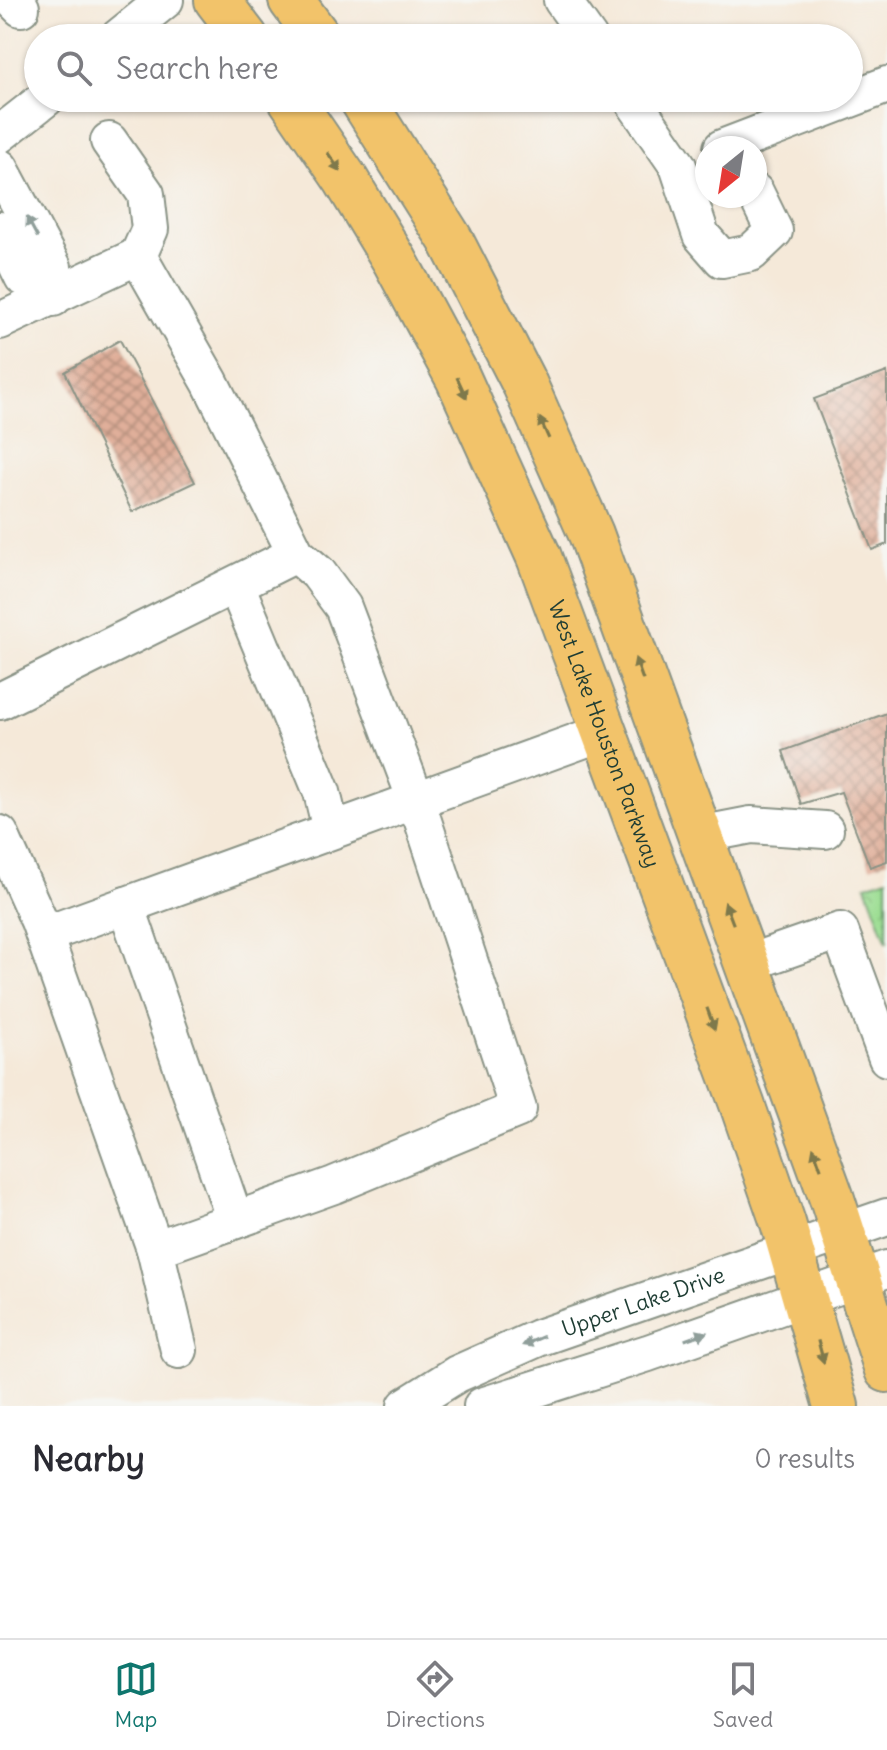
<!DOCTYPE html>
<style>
body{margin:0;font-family:Delius,sans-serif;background:#f7f7f7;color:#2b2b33}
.compass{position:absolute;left:695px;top:136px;width:72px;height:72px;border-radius:50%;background:#fff;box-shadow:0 2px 6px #0004;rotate:210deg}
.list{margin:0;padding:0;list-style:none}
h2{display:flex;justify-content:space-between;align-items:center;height:104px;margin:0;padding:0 32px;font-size:34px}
h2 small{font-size:26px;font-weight:400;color:#7c7c81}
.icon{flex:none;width:44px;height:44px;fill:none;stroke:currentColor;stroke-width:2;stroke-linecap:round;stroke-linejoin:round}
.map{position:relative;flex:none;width:887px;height:1406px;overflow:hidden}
.search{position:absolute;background:#fff;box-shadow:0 2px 6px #0004;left:24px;right:24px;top:24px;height:88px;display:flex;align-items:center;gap:20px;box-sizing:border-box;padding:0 28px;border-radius:44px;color:#7c7c81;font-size:30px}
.sheet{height:232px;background:#fff}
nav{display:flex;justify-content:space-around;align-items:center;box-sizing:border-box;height:112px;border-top:2px solid #e1e1e2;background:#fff;font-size:22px;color:#7c7c81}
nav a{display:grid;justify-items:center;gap:4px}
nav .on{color:#0f766e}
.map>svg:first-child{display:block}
</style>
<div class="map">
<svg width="887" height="1406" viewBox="0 0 887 1406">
<defs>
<pattern id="park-crowns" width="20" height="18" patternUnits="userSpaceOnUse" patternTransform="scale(2)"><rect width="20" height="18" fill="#9ede94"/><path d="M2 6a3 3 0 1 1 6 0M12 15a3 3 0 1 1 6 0" fill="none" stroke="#88bf80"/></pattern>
<pattern id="building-cross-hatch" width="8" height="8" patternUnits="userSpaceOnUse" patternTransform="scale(2)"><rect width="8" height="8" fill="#e0af9a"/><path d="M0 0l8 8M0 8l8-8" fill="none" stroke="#b5907e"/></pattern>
</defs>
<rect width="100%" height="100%" fill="#f6f6f2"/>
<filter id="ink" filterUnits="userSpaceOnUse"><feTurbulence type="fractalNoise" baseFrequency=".0125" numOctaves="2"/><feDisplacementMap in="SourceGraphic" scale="16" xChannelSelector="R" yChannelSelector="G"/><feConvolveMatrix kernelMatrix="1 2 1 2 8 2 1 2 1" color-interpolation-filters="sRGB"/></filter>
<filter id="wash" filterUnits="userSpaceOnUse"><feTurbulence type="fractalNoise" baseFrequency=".006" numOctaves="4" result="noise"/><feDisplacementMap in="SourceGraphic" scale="32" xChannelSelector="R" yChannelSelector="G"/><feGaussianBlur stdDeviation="1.8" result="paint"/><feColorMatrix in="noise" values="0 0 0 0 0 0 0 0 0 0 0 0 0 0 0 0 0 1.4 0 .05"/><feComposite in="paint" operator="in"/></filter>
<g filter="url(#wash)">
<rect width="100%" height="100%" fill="#f5e9d9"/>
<path fill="url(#park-crowns)" stroke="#5e8e64" stroke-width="2" d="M887,878V942L866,885Z"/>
<g id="blocks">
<g fill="url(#building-cross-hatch)">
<path d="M120,340L195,482L132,512L65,372Z"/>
<path d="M887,372V544L872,550L814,399Z"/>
<path d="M887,713V861L870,867L841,792L801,804L783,751Z"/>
</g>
</g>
</g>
<g filter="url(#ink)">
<use href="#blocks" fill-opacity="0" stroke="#8a9386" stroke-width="2"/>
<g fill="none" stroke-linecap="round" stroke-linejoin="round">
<defs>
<g id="minor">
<path d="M13,0L21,8"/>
<path d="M562,0L589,38"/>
<path d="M118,38L165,0"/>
<path d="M631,98L678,166L701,235L722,259L751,253L774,231L755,192"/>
<path d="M0,134L46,98"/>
<path d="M109,141L146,194L150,229L138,256"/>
<path d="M722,148L887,85"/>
<path d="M0,168L53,267L47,289"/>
<path d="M0,230L23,277L47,289L53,298"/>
<path d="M0,321L138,256L210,382L296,554L318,573L343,607L416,800L518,1109L334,1185L155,1249L179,1350"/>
<path d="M236,585L322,792L331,830"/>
<path d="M0,701L296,554"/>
<path d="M0,834L39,921L155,1249"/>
<path d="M699,835L751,825L825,830"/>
<path d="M126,905L235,1220"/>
<path d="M44,935L604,732"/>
<path d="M748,963L840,931L887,1058"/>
<path id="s1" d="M406,1406L457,1374L538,1338L887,1217"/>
<path d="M482,1406L648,1353L887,1269"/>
</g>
<g id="major">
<path d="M217,0L246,38"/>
<path d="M291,0L319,38"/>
<path id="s2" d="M290,98L346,180L395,261L458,378L539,557L742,1104L783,1223L836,1406"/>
<path d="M361,98L450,239L525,385L591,534L832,1199L887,1370"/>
</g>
</defs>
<use href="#minor" stroke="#8a9386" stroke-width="40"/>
<use href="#major" stroke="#8a9386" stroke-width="48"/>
<use href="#minor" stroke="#fff" stroke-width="36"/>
<use href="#major" stroke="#f2c36a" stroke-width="44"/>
</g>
<defs><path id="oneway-solid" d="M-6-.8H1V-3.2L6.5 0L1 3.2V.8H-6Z" transform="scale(2)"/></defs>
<g fill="#7e794c">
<use href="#oneway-solid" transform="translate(334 162) rotate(56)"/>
<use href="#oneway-solid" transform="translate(462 388) rotate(65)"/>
<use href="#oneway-solid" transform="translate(544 428) rotate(-114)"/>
<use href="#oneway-solid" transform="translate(639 669) rotate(-110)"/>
<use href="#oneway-solid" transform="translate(729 913) rotate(-111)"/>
<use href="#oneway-solid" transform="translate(711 1019) rotate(70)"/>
<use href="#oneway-solid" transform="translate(817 1158) rotate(-110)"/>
<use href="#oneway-solid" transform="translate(821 1352) rotate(75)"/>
</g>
<g fill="#8f9e9a">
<use href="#oneway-solid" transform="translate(32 227) rotate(-118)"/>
<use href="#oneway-solid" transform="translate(696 1336) rotate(-19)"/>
<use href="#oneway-solid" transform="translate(533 1341) rotate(157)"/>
</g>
</g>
<g text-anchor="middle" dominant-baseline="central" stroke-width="7" stroke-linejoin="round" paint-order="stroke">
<g font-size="22" fill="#1f3d34" stroke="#f6f6f2">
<text stroke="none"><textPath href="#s2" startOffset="712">West Lake Houston Parkway</textPath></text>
<text stroke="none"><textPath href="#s1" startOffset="260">Upper Lake Drive</textPath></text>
</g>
</g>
</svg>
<svg class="compass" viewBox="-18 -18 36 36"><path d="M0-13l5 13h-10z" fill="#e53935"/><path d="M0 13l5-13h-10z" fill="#7c7c81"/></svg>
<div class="search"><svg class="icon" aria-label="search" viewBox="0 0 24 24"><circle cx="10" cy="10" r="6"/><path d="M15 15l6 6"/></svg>Search here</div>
</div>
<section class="sheet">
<h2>Nearby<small>0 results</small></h2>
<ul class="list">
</ul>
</section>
<nav>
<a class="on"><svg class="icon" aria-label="map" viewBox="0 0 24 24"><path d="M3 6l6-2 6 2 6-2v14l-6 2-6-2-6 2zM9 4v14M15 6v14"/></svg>Map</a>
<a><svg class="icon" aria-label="directions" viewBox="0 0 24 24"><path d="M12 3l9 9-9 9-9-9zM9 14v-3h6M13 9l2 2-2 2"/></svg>Directions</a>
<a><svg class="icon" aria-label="saved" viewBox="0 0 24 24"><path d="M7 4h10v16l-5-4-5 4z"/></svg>Saved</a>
</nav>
